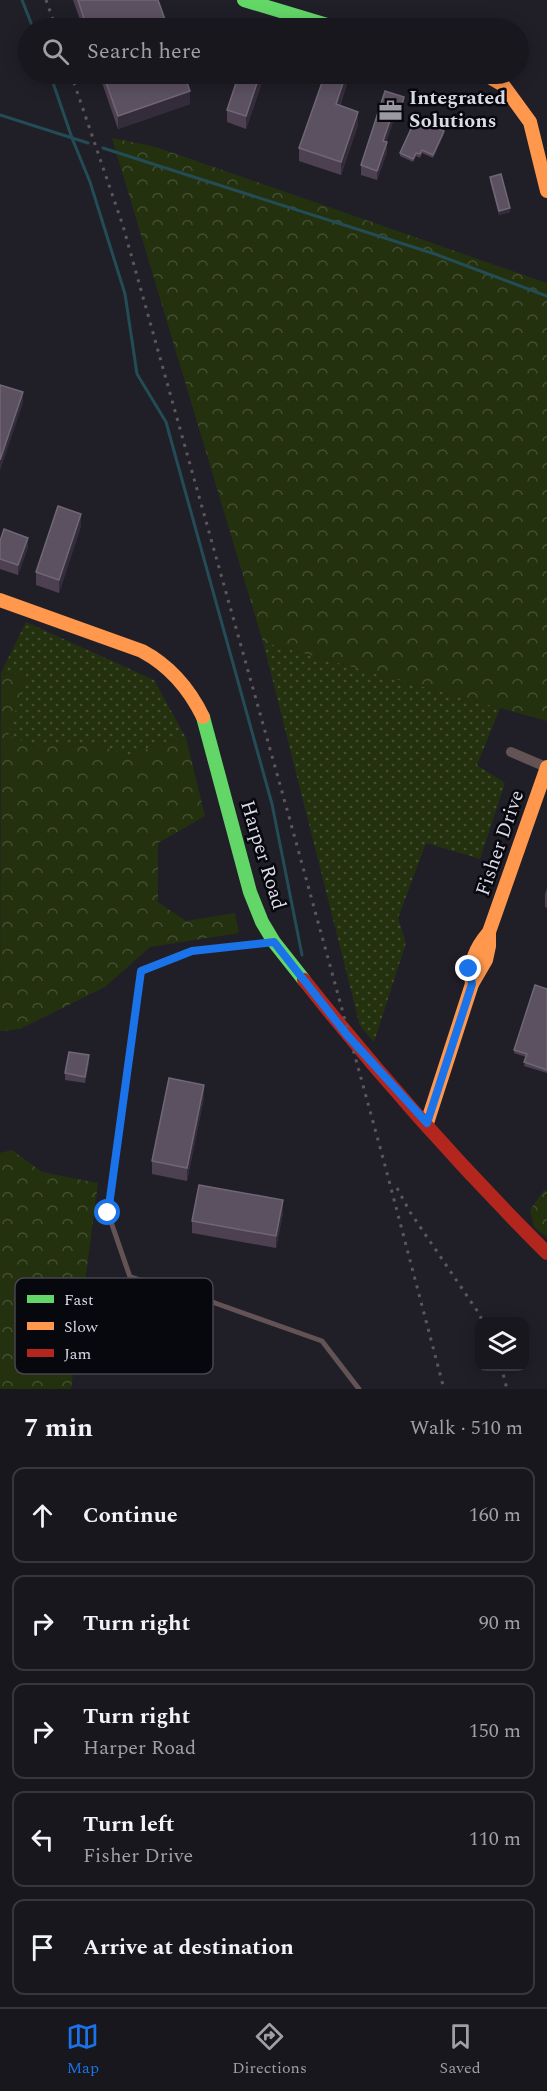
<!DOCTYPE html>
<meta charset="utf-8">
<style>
body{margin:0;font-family:Spectral,serif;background:#25242b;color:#f1f3f6}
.controls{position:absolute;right:18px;bottom:18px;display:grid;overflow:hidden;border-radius:12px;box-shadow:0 3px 15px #0003}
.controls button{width:54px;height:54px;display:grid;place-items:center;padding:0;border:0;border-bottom:2px solid #36363c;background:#18171e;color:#f1f3f6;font:30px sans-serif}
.stop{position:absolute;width:18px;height:18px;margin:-14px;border:4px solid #1a73e8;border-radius:50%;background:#fff}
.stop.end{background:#1a73e8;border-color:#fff;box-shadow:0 2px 6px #0008}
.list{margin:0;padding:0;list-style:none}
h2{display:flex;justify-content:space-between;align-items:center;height:78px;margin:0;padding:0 24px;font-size:26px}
h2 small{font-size:20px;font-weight:400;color:#9f9fa4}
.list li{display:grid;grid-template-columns:39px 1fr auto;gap:18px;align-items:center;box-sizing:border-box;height:96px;margin:0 12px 12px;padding:0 12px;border:2px solid #36363c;border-radius:12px}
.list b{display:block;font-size:22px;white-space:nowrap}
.list p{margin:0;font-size:20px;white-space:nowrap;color:#9f9fa4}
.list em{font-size:20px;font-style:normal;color:#9f9fa4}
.icon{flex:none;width:33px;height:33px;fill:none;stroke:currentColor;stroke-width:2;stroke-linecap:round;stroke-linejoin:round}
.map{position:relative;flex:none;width:547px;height:1389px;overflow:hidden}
.search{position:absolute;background:#18171e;box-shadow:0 3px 15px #0003;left:18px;right:18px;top:18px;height:66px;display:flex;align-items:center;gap:15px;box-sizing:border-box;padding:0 21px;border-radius:33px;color:#9f9fa4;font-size:22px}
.sheet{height:618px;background:#18171e}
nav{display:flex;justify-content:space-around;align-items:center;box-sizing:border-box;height:84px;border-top:2px solid #36363c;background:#18171e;font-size:16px;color:#9f9fa4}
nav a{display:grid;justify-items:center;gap:3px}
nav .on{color:#1a73e8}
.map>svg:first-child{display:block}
</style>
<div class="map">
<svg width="547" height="1389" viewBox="0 0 547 1389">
<defs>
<pattern id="grass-dots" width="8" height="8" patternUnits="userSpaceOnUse" patternTransform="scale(1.5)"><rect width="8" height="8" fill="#24310f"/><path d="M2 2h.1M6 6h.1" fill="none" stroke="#434e32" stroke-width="1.8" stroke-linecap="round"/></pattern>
<pattern id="forest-crowns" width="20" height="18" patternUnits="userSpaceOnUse" patternTransform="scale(1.5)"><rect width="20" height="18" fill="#24310f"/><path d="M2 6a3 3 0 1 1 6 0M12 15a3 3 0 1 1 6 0" fill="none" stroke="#434e32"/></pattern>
</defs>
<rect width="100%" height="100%" fill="#201f28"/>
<g fill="url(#grass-dots)">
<path d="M26,622L154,680L186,738L156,744L132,756L98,745L37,746L7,736L26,675L1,673Z"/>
<path d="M263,642L500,708L477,765L505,783L480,859L426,843L398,918L406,943L374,1042L360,1026Z"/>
</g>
<g fill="url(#forest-crowns)">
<path d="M112,138L156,147L547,283V721L263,642Z"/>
<path d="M1,673L26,675L8,736L37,746L98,745L132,756L156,744L186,738L205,816L158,843V902L186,921L235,913L239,933L150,947L105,987L20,1029L0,1031Z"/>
<path d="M12,1150L42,1172L98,1183L71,1389H0V1153Z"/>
<path d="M544,1190H547V1237L534,1227L530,1210Z"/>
</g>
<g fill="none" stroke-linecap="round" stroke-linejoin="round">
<g stroke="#244c56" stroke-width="3">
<path d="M22,0L33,28"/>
<path d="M50,74L72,138L90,182L125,294L137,374L166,422L272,804L302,955"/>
<path d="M0,115L88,143"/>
<path d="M103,148L435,254L547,296"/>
</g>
<path stroke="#635354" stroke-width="5" d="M271,942L192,951L141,971L108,1213L130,1277L215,1303L322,1341L359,1389"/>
<path stroke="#635354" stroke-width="10" d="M511,752L546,767"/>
<g stroke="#63d668" stroke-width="14">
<path d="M244,0L337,28"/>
<path d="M203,717L250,892L262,922L274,942L304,980"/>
</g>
<g stroke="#ff974d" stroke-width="14">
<path d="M484,74L503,85L530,122L547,191"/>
<path d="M0,600L142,651C170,666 189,688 203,717"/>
<path d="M472,984C469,963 475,948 489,932L547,767"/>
<path d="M427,1123L472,984L486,960L489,946V932"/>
</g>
<path stroke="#b3261e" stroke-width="14" d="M304,980C379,1075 461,1167 547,1253"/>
<g stroke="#5e565b" stroke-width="3" stroke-dasharray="3 6" stroke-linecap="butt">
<path d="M46,0L56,28"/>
<path d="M71,74L123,226L288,813L383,1158L444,1389"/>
<path d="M397,1188L410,1212L478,1312L483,1322"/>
<path d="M501,1366L507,1389"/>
</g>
</g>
<g fill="#4d4151">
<path d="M73,0H158L168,28H83Z"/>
<path d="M99,74H184L190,104L118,129Z"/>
<path d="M265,74L246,129L227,122V110Z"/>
<path d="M319,74H350L340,106L358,125L341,175L299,161V148L322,83L319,82Z"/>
<path d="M385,91L404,107L401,118L395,116L386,142L387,152L377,180L361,175V165Z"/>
<path d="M444,134L433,158L422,153L420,158L416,156L413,162L400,156V153Z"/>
<path d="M490,177L510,212L499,215L490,181Z"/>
<path d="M81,526L59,593L36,585V572Z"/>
<path d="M0,541L28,547L18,575L0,569Z"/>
<path d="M547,888V908L545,907V894Z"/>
<path d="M547,989V1073L524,1066L526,1057L514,1053V1050Z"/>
<path d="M89,1062L85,1083L65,1080V1073Z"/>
<path d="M204,1097L187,1181L152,1174V1161Z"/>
<path d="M283,1213L276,1248L192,1233V1221Z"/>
</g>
<g fill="#342c3a">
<path d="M260,74H265L246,129V116Z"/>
<path d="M346,74H350L336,117V104Z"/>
<path d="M190,91V104L118,129V116Z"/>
<path d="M404,97V107L401,118V108Z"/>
<path d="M395,106V116L383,151V141Z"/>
<path d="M358,112V125L341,175V162Z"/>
<path d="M444,131V134L433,158V155Z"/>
<path d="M387,142V152L377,180V171Z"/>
<path d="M510,208V212L499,215V211Z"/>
<path d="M23,392V403L0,471V460Z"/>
<path d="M81,514V526L59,593V580Z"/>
<path d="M28,538V547L18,575V565Z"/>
<path d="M89,1055V1062L85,1083V1077Z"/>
<path d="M204,1085V1097L187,1181V1168Z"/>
<path d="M283,1200V1213L276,1248V1236Z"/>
</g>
<g fill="#5c5161" stroke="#706676" stroke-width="1.5">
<path d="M78,0H158L168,28H87Z"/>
<path d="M257,21L276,27V28H255Z"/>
<path d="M103,74H184L190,91L118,116Z"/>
<path d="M239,74H260L246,116L227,110Z"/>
<path d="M325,74H346L336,104L358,112L341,162L299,148Z"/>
<path d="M385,91L404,97L401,108L395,106L383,141L387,142L377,171L361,165Z"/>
<path d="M416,118L444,131L433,155L422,150L420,154L416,153L413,159L400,153Z"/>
<path d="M501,174L510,208L499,211L490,177Z"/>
<path d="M0,385L23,392L0,460Z"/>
<path d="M58,506L81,514L59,580L36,572Z"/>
<path d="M4,529L28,538L18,565L0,559V541Z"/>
<path d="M535,985L547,989V1070L524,1062L527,1054L514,1050Z"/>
<path d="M69,1052L89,1055L85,1077L65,1073Z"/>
<path d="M169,1078L204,1085L187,1168L152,1161Z"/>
<path d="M199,1185L283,1200L276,1236L192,1221Z"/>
</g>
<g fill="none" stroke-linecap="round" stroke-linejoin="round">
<path stroke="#1a73e8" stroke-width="8" d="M108,1213L141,971L192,951L274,942L347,1035L427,1123L472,984L469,969"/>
</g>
<defs>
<symbol id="office-bare" viewBox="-9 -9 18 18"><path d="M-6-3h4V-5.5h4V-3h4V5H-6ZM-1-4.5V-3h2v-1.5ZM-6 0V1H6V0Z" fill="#9a99a4" stroke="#07070e" stroke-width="2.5" paint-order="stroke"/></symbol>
</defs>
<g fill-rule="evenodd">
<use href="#office-bare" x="374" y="94" width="33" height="33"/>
</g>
<g text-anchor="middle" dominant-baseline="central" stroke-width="5" stroke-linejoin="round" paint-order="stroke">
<g font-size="20" font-weight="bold" fill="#dbdae7" stroke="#07070e" text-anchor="start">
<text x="409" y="98">Integrated<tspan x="409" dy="23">Solutions</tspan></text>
</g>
<g font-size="20" fill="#dbdae7" stroke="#07070e">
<text transform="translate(500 843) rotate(-71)">Fisher Drive</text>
<text transform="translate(263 855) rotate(73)">Harper Road</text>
</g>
</g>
<rect x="15" y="1278" width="198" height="96" rx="9" fill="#07070e" stroke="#47464f" stroke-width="1.5"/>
<rect x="27" y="1295" width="27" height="8" fill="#63d668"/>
<rect x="27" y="1322" width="27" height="8" fill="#ff974d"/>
<rect x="27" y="1349" width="27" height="8" fill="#b3261e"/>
<g font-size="16" fill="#dbdae7">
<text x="64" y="1305">Fast</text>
<text x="64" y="1332">Slow</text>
<text x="64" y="1359">Jam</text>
</g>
</svg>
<div class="controls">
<button><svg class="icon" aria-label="layers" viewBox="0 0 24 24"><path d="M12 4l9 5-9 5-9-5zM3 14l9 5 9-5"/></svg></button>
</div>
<div class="stop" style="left:108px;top:1213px"></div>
<div class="stop end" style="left:469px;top:969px"></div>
<div class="search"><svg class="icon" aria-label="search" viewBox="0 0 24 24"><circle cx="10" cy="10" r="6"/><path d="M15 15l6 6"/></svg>Search here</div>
</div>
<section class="sheet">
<h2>7 min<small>Walk · 510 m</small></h2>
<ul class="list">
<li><svg class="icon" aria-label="ahead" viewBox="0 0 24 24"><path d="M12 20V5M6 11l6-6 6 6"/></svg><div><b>Continue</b></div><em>160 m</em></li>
<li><svg class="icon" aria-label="right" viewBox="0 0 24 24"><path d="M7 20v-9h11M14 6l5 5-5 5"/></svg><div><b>Turn right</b></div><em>90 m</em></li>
<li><svg class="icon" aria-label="right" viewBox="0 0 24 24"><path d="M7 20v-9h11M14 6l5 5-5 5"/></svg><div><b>Turn right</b><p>Harper Road</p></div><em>150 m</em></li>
<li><svg class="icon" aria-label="left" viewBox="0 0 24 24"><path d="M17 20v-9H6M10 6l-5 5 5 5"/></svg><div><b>Turn left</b><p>Fisher Drive</p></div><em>110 m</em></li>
<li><svg class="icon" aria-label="arrive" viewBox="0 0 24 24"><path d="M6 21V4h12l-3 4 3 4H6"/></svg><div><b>Arrive at destination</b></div></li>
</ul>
</section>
<nav>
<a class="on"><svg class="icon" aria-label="map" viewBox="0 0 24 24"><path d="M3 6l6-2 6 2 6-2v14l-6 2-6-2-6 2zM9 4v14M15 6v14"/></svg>Map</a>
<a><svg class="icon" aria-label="directions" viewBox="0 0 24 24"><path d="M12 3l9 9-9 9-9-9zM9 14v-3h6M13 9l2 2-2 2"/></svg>Directions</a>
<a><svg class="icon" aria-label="saved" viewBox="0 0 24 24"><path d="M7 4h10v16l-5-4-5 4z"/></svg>Saved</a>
</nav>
